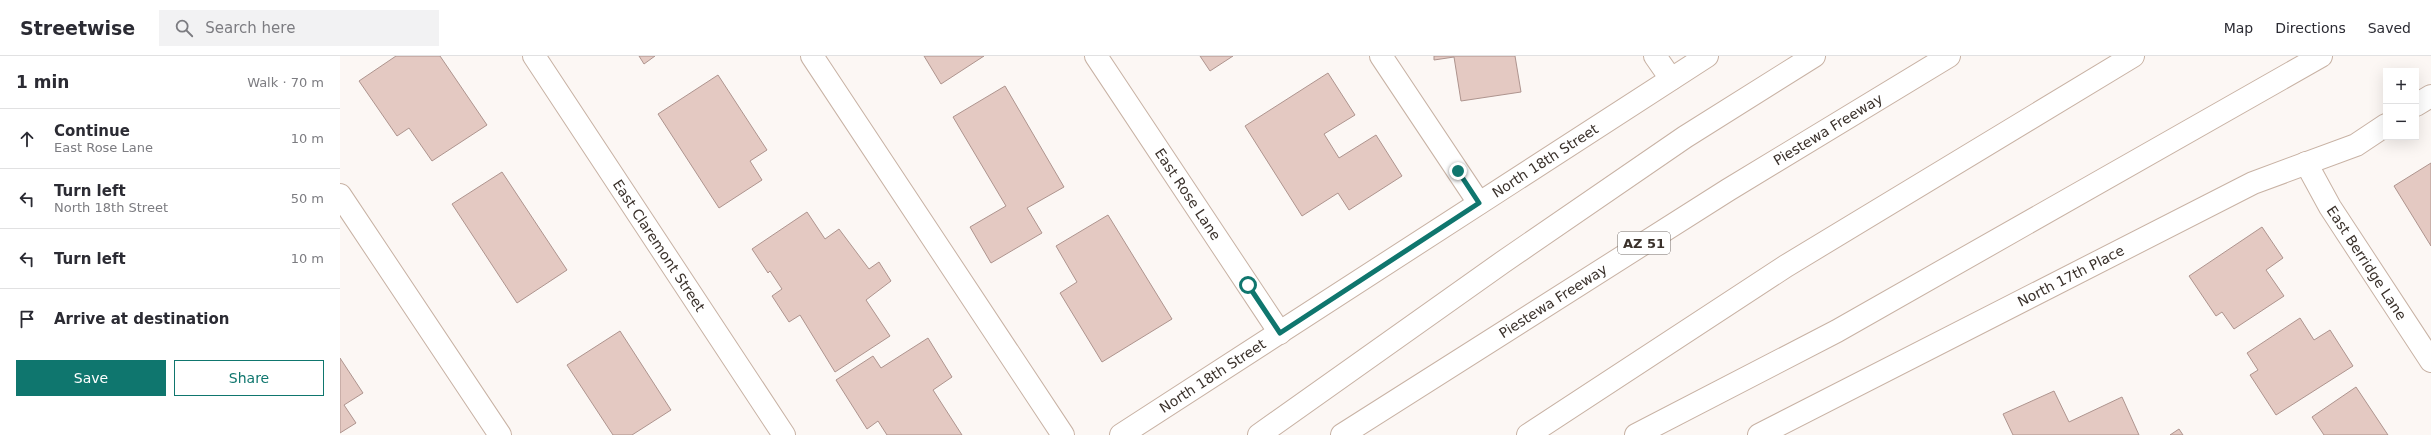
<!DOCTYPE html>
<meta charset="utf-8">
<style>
body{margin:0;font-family:"DejaVu Sans",sans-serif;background:#f2f2f3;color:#2b2b33}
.controls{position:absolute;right:12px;top:12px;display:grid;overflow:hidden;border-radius:0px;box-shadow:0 4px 16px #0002}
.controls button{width:36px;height:36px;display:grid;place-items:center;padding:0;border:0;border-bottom:1px solid #e1e1e2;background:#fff;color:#2b2b33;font:20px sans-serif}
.stop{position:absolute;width:12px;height:12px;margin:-9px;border:3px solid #0f766e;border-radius:50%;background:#fff}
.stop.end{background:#0f766e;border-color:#fff;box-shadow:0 1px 4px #0008}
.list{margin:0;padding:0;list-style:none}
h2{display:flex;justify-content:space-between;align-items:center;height:52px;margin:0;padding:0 16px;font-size:17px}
h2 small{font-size:13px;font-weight:400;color:#7c7c81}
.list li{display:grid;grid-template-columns:26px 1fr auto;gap:12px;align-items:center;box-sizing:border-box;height:60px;padding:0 16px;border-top:1px solid #e1e1e2}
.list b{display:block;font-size:15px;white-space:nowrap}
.list p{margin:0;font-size:13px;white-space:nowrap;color:#7c7c81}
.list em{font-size:13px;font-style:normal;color:#7c7c81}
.actions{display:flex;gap:8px;padding:12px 16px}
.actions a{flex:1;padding:9px 0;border:1px solid #0f766e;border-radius:0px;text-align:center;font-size:14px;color:#0f766e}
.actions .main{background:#0f766e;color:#fff}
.icon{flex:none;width:22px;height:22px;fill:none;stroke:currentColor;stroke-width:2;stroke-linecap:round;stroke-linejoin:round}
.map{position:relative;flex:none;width:2091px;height:379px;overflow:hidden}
header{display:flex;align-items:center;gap:24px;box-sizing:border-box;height:56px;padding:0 20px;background:#fff;border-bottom:1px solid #e1e1e2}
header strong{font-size:19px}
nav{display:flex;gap:22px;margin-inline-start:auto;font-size:14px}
.search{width:280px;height:36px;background:#f2f2f3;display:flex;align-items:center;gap:10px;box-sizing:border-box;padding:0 14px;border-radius:0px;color:#7c7c81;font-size:15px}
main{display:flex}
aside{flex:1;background:#fff}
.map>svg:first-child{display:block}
</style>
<header>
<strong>Streetwise</strong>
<div class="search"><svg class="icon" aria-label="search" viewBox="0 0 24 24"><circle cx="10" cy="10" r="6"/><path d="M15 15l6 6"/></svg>Search here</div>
<nav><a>Map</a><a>Directions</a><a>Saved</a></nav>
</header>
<main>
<aside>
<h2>1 min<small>Walk · 70 m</small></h2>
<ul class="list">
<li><svg class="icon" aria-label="ahead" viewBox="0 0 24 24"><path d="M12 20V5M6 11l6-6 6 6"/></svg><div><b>Continue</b><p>East Rose Lane</p></div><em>10 m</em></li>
<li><svg class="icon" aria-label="left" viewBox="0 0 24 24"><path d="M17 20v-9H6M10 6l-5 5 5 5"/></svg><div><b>Turn left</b><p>North 18th Street</p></div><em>50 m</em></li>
<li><svg class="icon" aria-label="left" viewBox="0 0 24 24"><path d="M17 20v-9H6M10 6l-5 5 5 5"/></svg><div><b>Turn left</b></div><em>10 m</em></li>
<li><svg class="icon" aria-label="arrive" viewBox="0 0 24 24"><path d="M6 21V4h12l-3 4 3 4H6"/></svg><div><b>Arrive at destination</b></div></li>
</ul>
<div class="actions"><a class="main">Save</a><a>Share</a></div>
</aside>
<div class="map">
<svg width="2091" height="379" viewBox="0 0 2091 379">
<rect width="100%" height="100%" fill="#fcf7f4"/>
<g fill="#e4c9c2" stroke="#ae948e">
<path d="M56,0H100L147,69L92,105L69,72L57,80L19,25Z"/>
<path d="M299,0H315L304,8Z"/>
<path d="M584,0H644L601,28Z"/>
<path d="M860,0H893L870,15Z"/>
<path d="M1094,0H1175L1181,36L1121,45L1114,1L1094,4Z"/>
<path d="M988,17L1015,59L984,78L999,102L1036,79L1062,120L1009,154L998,137L962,160L905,70Z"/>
<path d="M378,19L427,94L410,105L422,124L379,152L318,58Z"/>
<path d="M665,30L724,131L687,152L702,177L651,207L630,171L666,150L613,61Z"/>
<path d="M2091,107V190L2054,130Z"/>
<path d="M162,116L227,214L177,247L112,148Z"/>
<path d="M467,156L485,183L499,173L529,213L539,206L551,225L526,244L550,280L495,316L460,259L449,266L432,240L442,233L430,215L428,217L412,193Z"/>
<path d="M768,159L832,263L762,306L720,237L737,226L716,190Z"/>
<path d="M1922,171L1943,202L1926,214L1944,240L1894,273L1882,256L1876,260L1849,220Z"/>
<path d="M1960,262L1974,284L1990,274L2013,310L1936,359L1910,319L1918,314L1907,297Z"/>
<path d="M280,275L331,354L292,379H273L227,309Z"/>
<path d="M588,282L612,321L593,334L622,379H547L538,365L527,373L496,324L533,300L541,312Z"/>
<path d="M0,302L23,337L4,349L16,367L0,377Z"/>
<path d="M2016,331L2048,379H1984L1972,361Z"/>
<path d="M1714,335L1729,366L1782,341L1799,379H1673L1663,358Z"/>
<path d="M1839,373L1843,379H1830Z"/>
</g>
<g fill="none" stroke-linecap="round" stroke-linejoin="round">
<defs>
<g id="minor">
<path id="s1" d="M194,0L444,379"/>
<path d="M472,0L723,379"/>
<path id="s2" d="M756,0L940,277"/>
<path d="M1041,0L1139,147"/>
<path d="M1315,0L1331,23"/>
<path d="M2076,49L2091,40"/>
<path id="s3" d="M1966,107L1990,151L2091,305"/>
<path d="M0,139L160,379"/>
<path id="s4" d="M781,379L1367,0"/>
<path id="s5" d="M1419,379L1913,127L2016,89L2046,69"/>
</g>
<g id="highway">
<path d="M919,379L1163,206L1345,81L1474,0"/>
<path id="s6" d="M1002,379L1388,134L1609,0"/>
<path d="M1188,379L1446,210L1793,0"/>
<path d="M1296,379L1497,275L1981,0"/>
</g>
</defs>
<use href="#minor" stroke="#c8b2a4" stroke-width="24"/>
<use href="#highway" stroke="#c8b2a4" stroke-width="24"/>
<use href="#minor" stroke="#fff" stroke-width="22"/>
<use href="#highway" stroke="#fff" stroke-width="22"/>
</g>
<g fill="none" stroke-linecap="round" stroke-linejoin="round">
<path stroke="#0f766e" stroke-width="5" d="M908,229L940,277L1139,147L1118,115"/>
</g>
<g text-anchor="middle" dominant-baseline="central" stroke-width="3.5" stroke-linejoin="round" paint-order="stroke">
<rect fill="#fff" stroke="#756f6b" stroke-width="1" x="1278" y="176" width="52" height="22" rx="3"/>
<g font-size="13" font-weight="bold" fill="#3a312b">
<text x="1304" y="187">AZ 51</text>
</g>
<g font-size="14" fill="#3a312b" stroke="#fff">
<text stroke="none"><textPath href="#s6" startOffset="574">Piestewa Freeway</textPath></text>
<text stroke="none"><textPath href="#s4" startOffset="505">North 18th Street</textPath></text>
<text stroke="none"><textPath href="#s2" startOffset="166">East Rose Lane</textPath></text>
<text stroke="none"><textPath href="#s1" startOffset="227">East Claremont Street</textPath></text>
<text stroke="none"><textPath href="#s3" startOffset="117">East Berridge Lane</textPath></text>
<text stroke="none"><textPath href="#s5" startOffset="350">North 17th Place</textPath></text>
<text stroke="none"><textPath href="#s6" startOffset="250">Piestewa Freeway</textPath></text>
<text stroke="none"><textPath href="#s4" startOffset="109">North 18th Street</textPath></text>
</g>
</g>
</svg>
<div class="controls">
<button>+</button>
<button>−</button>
</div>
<div class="stop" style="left:908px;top:229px"></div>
<div class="stop end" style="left:1118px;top:115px"></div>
</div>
</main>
